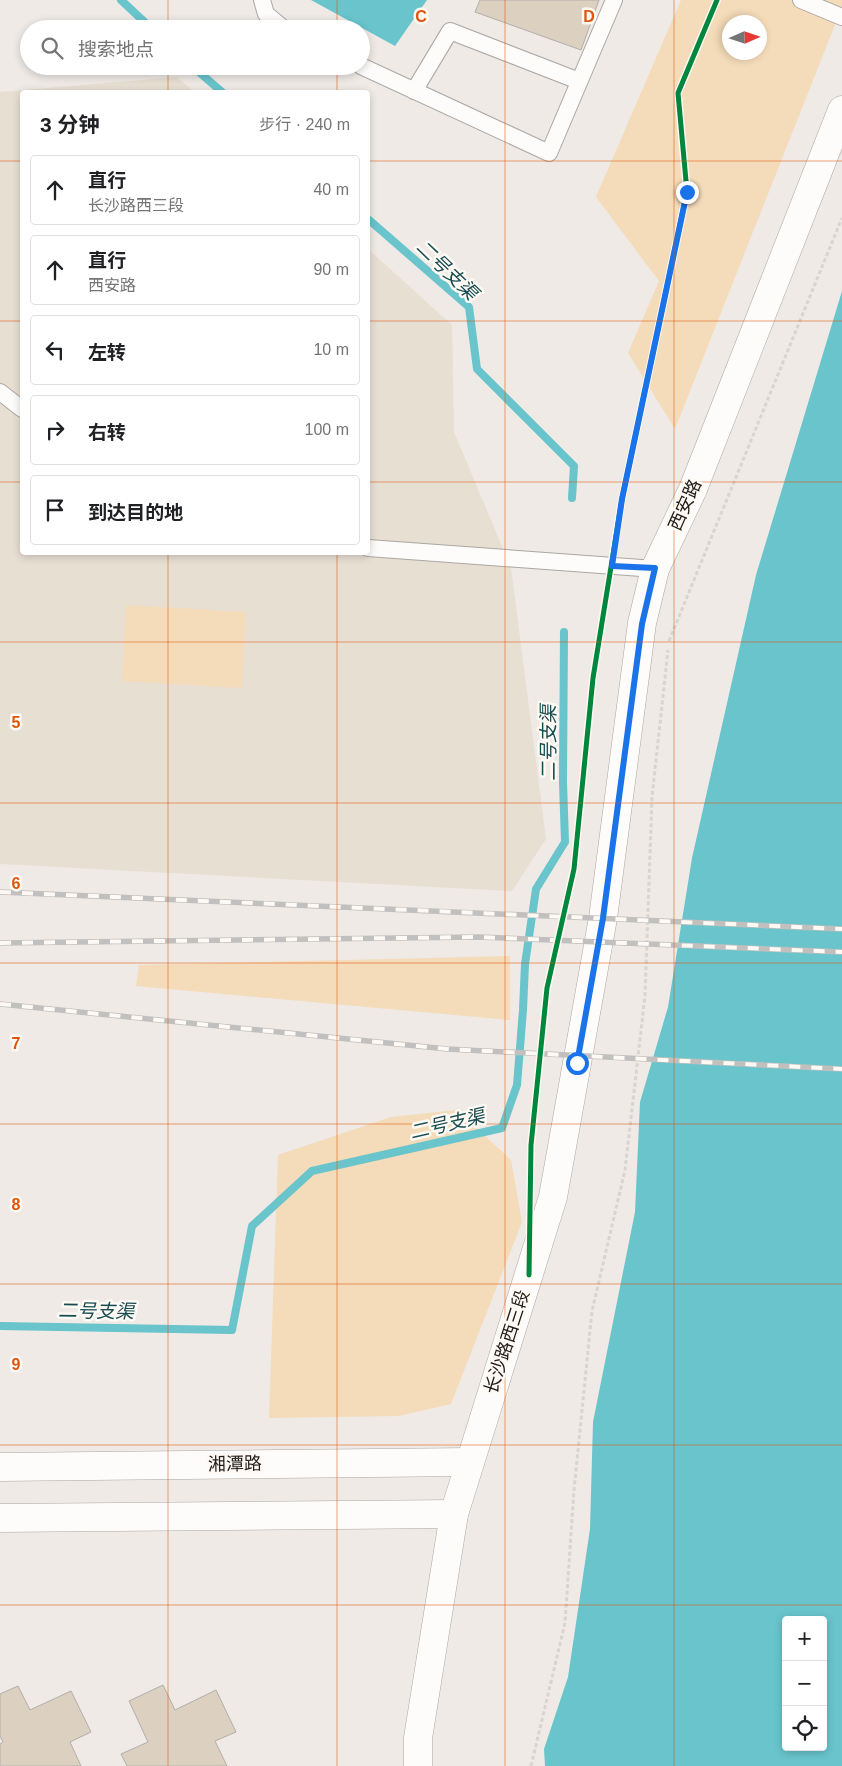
<!DOCTYPE html>
<html lang="zh">
<meta charset="utf-8">
<style>
body{margin:0;font-family:Helvetica,"Noto Sans SC",sans-serif;background:#f2f2f2;color:#202124}
.controls{position:absolute;right:15px;bottom:15px;display:grid;overflow:hidden;border-radius:5px;box-shadow:0 2px 8px #0003}
.controls button{width:45px;height:45px;display:grid;place-items:center;padding:0;border:0;border-bottom:1px solid #e0e0e0;background:#fff;color:#202124;font:25px sans-serif}
.compass{position:absolute;left:722px;top:15px;width:45px;height:45px;border-radius:50%;background:#fff;box-shadow:0 2px 8px #0003;rotate:87deg}
.stop{position:absolute;width:15px;height:15px;margin:-11px;border:4px solid #1a73e8;border-radius:50%;background:#fff}
.stop.end{background:#1a73e8;border-color:#fff;box-shadow:0 1px 5px #0008}
.list{margin:0;padding:0;list-style:none}
h2{display:flex;justify-content:space-between;align-items:center;height:65px;margin:0;padding:0 20px;font-size:21px}
h2 small{font-size:16px;font-weight:400;color:#757577}
.list li{display:grid;grid-template-columns:32px 1fr auto;gap:15px;align-items:center;box-sizing:border-box;height:70px;margin:0 10px 10px;padding:0 10px;border:1px solid #e0e0e0;border-radius:5px}
.list b{display:block;font-size:19px;white-space:nowrap}
.list p{margin:0;font-size:16px;white-space:nowrap;color:#757577}
.list em{font-size:16px;font-style:normal;color:#757577}
.icon{flex:none;width:28px;height:28px;fill:none;stroke:currentColor;stroke-width:2;stroke-linecap:round;stroke-linejoin:round}
.map{position:relative;flex:none;width:842px;height:1766px;overflow:hidden}
.search{position:absolute;background:#fff;box-shadow:0 2px 8px #0003;left:20px;top:20px;width:350px;height:55px;display:flex;align-items:center;gap:12px;box-sizing:border-box;padding:0 18px;border-radius:28px;color:#757577;font-size:19px}
.panel{position:absolute;background:#fff;box-shadow:0 2px 8px #0003;left:20px;top:90px;width:350px;height:465px;border-radius:5px}
.map>svg:first-child{display:block}
</style>
<div class="map">
<svg width="842" height="1766" viewBox="0 0 842 1766">
<rect width="100%" height="100%" fill="#efeae5"/>
<path fill="#e8dfd3" d="M177,77L194,92H22V552H368V249L452,325L454,432L511,568L546,839L512,891L0,864V92Z"/>
<g fill="#f4dbb9" fill-rule="evenodd">
<path d="M681,0H842V7L675,429L628,353L659,281L596,197ZM730,22H760V52H730Z"/>
<path d="M126,605L246,612L242,688L122,681Z"/>
<path d="M510,956V1020L136,986L139,965Z"/>
<path d="M457,1110L511,1160L522,1222L451,1404L399,1416L269,1418L278,1155L391,1117Z"/>
</g>
<g fill="#69c4cc" fill-rule="evenodd">
<path d="M311,0H427L395,46Z"/>
<path d="M842,291V1766H545L544,1749L568,1677L590,1529L593,1422L635,1212L640,1102L668,1007L692,858L756,575ZM786,1620H823V1747H786Z"/>
</g>
<g fill="none" stroke-linecap="round" stroke-linejoin="round">
<g stroke="#69c4cc" stroke-width="8">
<path d="M121,0L152,29"/>
<path d="M192,66L222,92"/>
<path d="M368,219L469,307L477,369L574,466L572,498"/>
<path d="M0,1326L232,1330L252,1226L312,1171L502,1128L517,1085L523,1010L525,964L536,889L565,842L563,782L564,632"/>
</g>
</g>
<g fill="#dcd0c0" stroke="#b1aeaa">
<path d="M480,0H599L581,50L475,12Z"/>
<path d="M163,1685L175,1710L216,1690L236,1732L215,1741L227,1766H127L121,1754L148,1742L129,1701Z"/>
<path d="M18,1686L30,1710L71,1691L91,1732L70,1742L81,1766H0V1744L3,1742L0,1736V1694Z"/>
</g>
<g fill="none" stroke-linecap="round" stroke-linejoin="round">
<defs>
<g id="lane">
<path d="M262,0L266,14L284,29"/>
<path d="M801,0L842,17"/>
<path d="M361,66L549,153L614,0"/>
<path d="M414,91L450,31L579,81"/>
<path d="M0,392L22,409"/>
<path d="M368,548L655,569"/>
</g>
<g id="secondary">
<path d="M0,1467L470,1462"/>
<path d="M0,1518L454,1514"/>
<path d="M418,1766V1738L454,1514L553,1197L603,918L642,623L655,569L693,489L842,110"/>
</g>
</defs>
<use href="#lane" stroke="#aba7a3" stroke-width="18"/>
<use href="#secondary" stroke="#aba7a3" stroke-width="29"/>
<g stroke="#d6d5d4" stroke-width="3" stroke-dasharray="4 2.5" stroke-linecap="butt">
<path d="M669,641L842,218"/>
<path d="M531,1766L565,1623L574,1490L592,1311L625,1170L645,996L652,797L668,650"/>
</g>
<use href="#lane" stroke="#fdfcfb" stroke-width="16"/>
<use href="#secondary" stroke="#fdfcfb" stroke-width="28"/>
<defs>
<g id="rail">
<path d="M0,892L842,929"/>
<path d="M0,943L479,937L842,952"/>
<path d="M0,1004L447,1049L842,1069"/>
</g>
</defs>
<use href="#rail" stroke="#c1c0be" stroke-width="5.5"/>
<use href="#rail" stroke="#fef9f3" stroke-width="4" stroke-dasharray="11" stroke-linecap="butt"/>
<defs>
<path id="cycleway" d="M529,1275L531,1145L547,988L574,869L593,678L622,499L687,192L678,93L717,0"/>
</defs>
<use href="#cycleway" stroke="#fef9f3" stroke-width="8"/>
<use href="#cycleway" stroke="#00873e" stroke-width="5"/>
</g>
<g fill="none" stroke-linecap="round" stroke-linejoin="round">
<path stroke="#1a73e8" stroke-width="6" d="M577,1063L603,918L642,624L655,568L612,566L622,499L687,192"/>
</g>
<path fill="none" stroke="#de560d" stroke-width="1" stroke-opacity="0.55" d="M168,0V29M337,0V29M505,0V1766M674,0V1766M168,66V92M337,66V92M0,161H22M368,161H842M0,321H22M368,321H842M0,482H22M368,482H842M168,552V1766M337,552V1766M0,642H842M0,803H842M0,963H842M0,1124H842M0,1284H842M0,1445H842M0,1605H842"/>
<g text-anchor="middle" dominant-baseline="central" stroke-width="5" stroke-linejoin="round" paint-order="stroke">
<g font-size="18" fill="#1f1c18" stroke="#fef9f3">
<text transform="translate(685 505) rotate(-66)">西安路</text>
<text transform="translate(507 1342) rotate(-72)">长沙路西三段</text>
<text transform="translate(235 1464) rotate(-1)">湘潭路</text>
</g>
<g font-size="19" font-style="italic" fill="#164c52" stroke="#fef9f3">
<text transform="translate(447 270) rotate(44)">二号支渠</text>
<text transform="translate(548 743) rotate(-90)">二号支渠</text>
<text transform="translate(447 1124) rotate(-13)">二号支渠</text>
<text transform="translate(96 1311) rotate(1)">二号支渠</text>
</g>
</g>
<g font-size="16" text-anchor="middle" font-weight="bold" fill="#de560d" stroke="#fef9f3" stroke-width="5" stroke-linejoin="round" paint-order="stroke">
<text x="421" y="22">C</text>
<text x="589" y="22">D</text>
<text x="16" y="728">5</text>
<text x="16" y="889">6</text>
<text x="16" y="1049">7</text>
<text x="16" y="1210">8</text>
<text x="16" y="1370">9</text>
</g>
</svg>
<div class="controls">
<button>+</button>
<button>−</button>
<button><svg class="icon" aria-label="locate" viewBox="0 0 24 24"><circle cx="12" cy="12" r="6"/><path d="M12 2v4M12 18v4M2 12h4M18 12h4"/></svg></button>
</div>
<svg class="compass" viewBox="-18 -18 36 36"><path d="M0-13l5 13h-10z" fill="#e53935"/><path d="M0 13l5-13h-10z" fill="#757577"/></svg>
<div class="stop" style="left:577px;top:1063px"></div>
<div class="stop end" style="left:687px;top:192px"></div>
<div class="search"><svg class="icon" aria-label="search" viewBox="0 0 24 24"><circle cx="10" cy="10" r="6"/><path d="M15 15l6 6"/></svg>搜索地点</div>
<section class="panel">
<h2>3 分钟<small>步行 · 240 m</small></h2>
<ul class="list">
<li><svg class="icon" aria-label="ahead" viewBox="0 0 24 24"><path d="M12 20V5M6 11l6-6 6 6"/></svg><div><b>直行</b><p>长沙路西三段</p></div><em>40 m</em></li>
<li><svg class="icon" aria-label="ahead" viewBox="0 0 24 24"><path d="M12 20V5M6 11l6-6 6 6"/></svg><div><b>直行</b><p>西安路</p></div><em>90 m</em></li>
<li><svg class="icon" aria-label="left" viewBox="0 0 24 24"><path d="M17 20v-9H6M10 6l-5 5 5 5"/></svg><div><b>左转</b></div><em>10 m</em></li>
<li><svg class="icon" aria-label="right" viewBox="0 0 24 24"><path d="M7 20v-9h11M14 6l5 5-5 5"/></svg><div><b>右转</b></div><em>100 m</em></li>
<li><svg class="icon" aria-label="arrive" viewBox="0 0 24 24"><path d="M6 21V4h12l-3 4 3 4H6"/></svg><div><b>到达目的地</b></div></li>
</ul>
</section>
</div>
